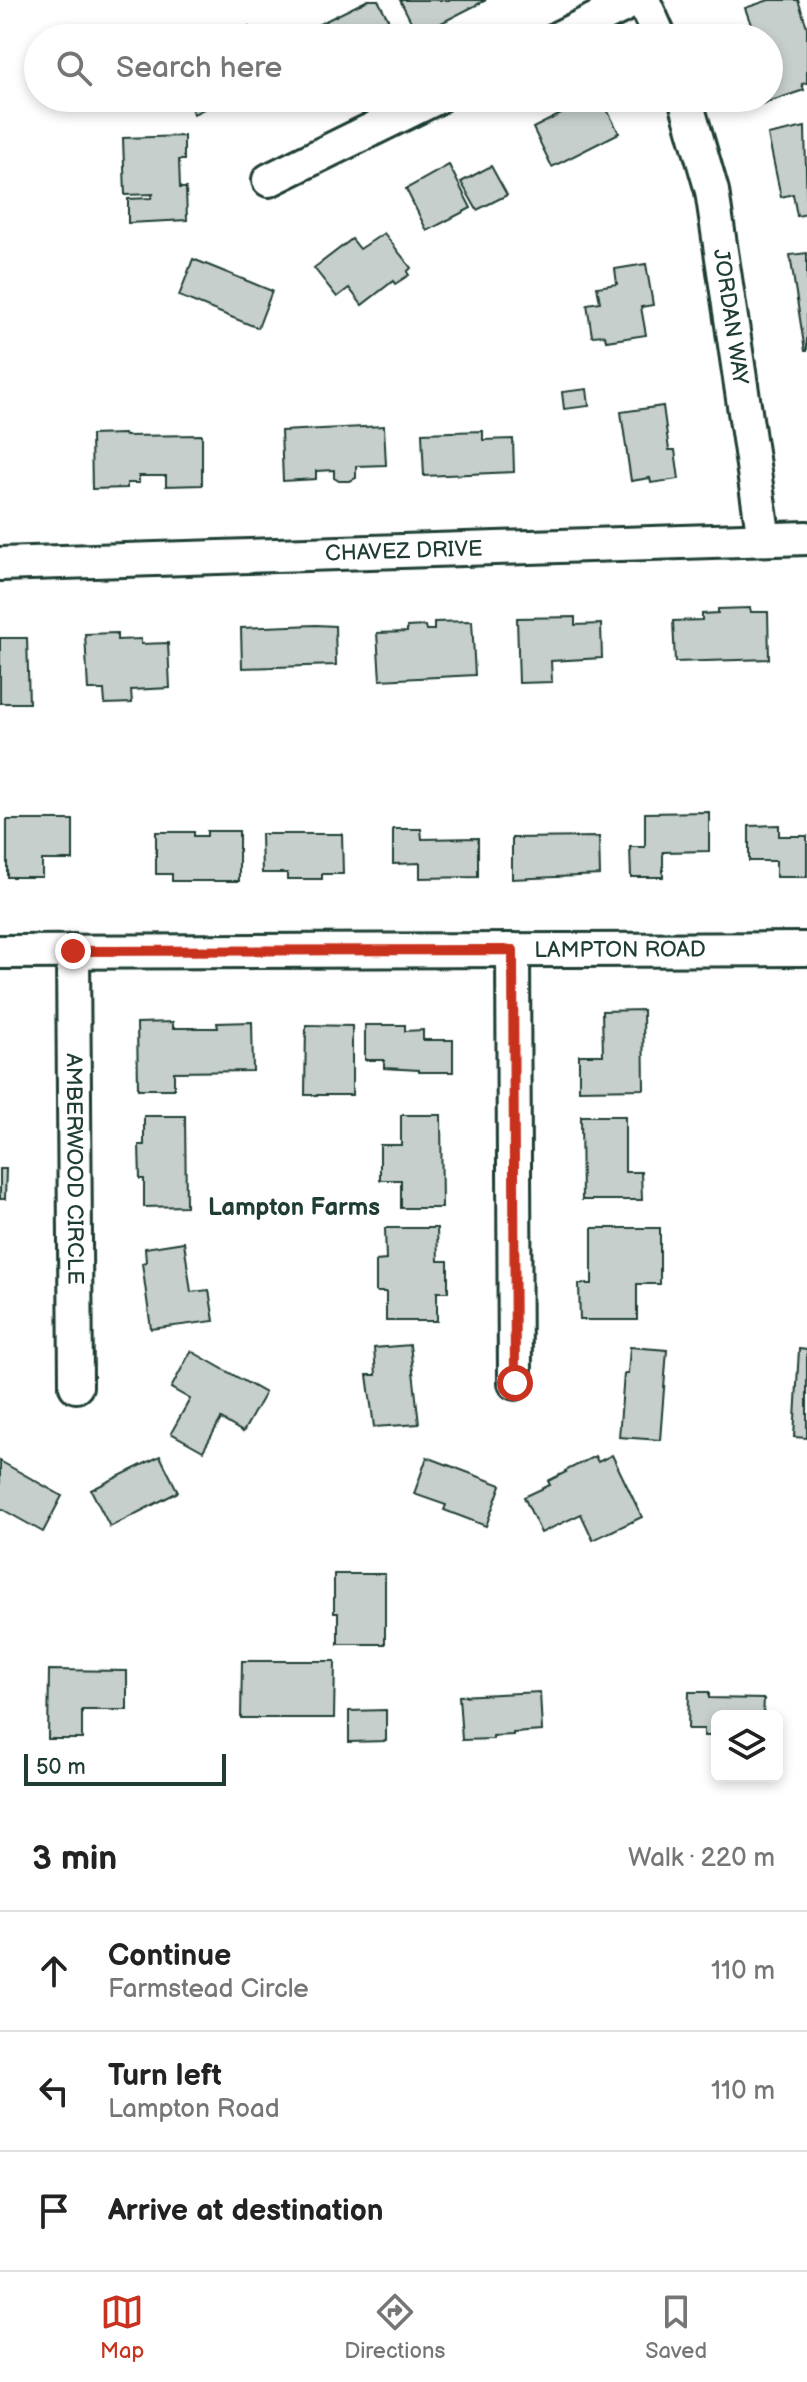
<!DOCTYPE html>
<meta charset="utf-8">
<style>
body{margin:0;font-family:"Balsamiq Sans",sans-serif;background:#f2f2f2;color:#222}
.controls{position:absolute;right:24px;bottom:24px;display:grid;overflow:hidden;border-radius:12px;box-shadow:0 4px 12px #0003}
.controls button{width:72px;height:72px;display:grid;place-items:center;padding:0;border:0;border-bottom:2px solid #e0e0e0;background:#fff;color:#222;font:40px sans-serif}
.scale{position:absolute;left:24px;bottom:20px;width:202px;box-sizing:border-box;padding-left:8px;border:4px solid #1f3d34;border-top:0;font-size:22px;line-height:28px;white-space:nowrap;color:#1f3d34;-webkit-text-stroke:6px #fff;paint-order:stroke}
.stop{position:absolute;width:24px;height:24px;margin:-18px;border:6px solid #c8321e;border-radius:50%;background:#fff}
.stop.end{background:#c8321e;border-color:#fff;box-shadow:0 2px 8px #0008}
.list{margin:0;padding:0;list-style:none}
h2{display:flex;justify-content:space-between;align-items:center;height:104px;margin:0;padding:0 32px;font-size:34px}
h2 small{font-size:26px;font-weight:400;color:#767676}
.list li{display:grid;grid-template-columns:52px 1fr auto;gap:24px;align-items:center;box-sizing:border-box;height:120px;padding:0 32px;border-top:2px solid #e0e0e0}
.list b{display:block;font-size:30px;white-space:nowrap}
.list p{margin:0;font-size:26px;white-space:nowrap;color:#767676}
.list em{font-size:26px;font-style:normal;color:#767676}
.icon{flex:none;width:44px;height:44px;fill:none;stroke:currentColor;stroke-width:2;stroke-linecap:round;stroke-linejoin:round}
.map{position:relative;flex:none;width:807px;height:1806px;overflow:hidden}
.search{position:absolute;background:#fff;box-shadow:0 4px 12px #0003;left:24px;right:24px;top:24px;height:88px;display:flex;align-items:center;gap:20px;box-sizing:border-box;padding:0 28px;border-radius:44px;color:#767676;font-size:30px}
.sheet{height:464px;background:#fff}
nav{display:flex;justify-content:space-around;align-items:center;box-sizing:border-box;height:112px;border-top:2px solid #e0e0e0;background:#fff;font-size:22px;color:#767676}
nav a{display:grid;justify-items:center;gap:4px}
nav .on{color:#c8321e}
.map>svg:first-child{display:block}
</style>
<div class="map">
<svg width="807" height="1806" viewBox="0 0 807 1806">
<rect width="100%" height="100%" fill="#fff"/>
<filter id="ink" filterUnits="userSpaceOnUse"><feTurbulence type="fractalNoise" baseFrequency=".0125" numOctaves="2"/><feDisplacementMap in="SourceGraphic" scale="16" xChannelSelector="R" yChannelSelector="G"/><feConvolveMatrix kernelMatrix="1 2 1 2 8 2 1 2 1" color-interpolation-filters="sRGB"/></filter>
<g filter="url(#ink)">
<g fill="#c7cfcc" stroke="#1f3d34" stroke-width="2">
<path d="M368,0H378L398,38H291Z"/>
<path d="M400,0H486L418,35Z"/>
<path d="M769,0H798L807,27V83L802,84L804,90L762,104L759,98H769V58L776,55L769,38H756L745,8Z"/>
<path d="M249,27L255,38H228Z"/>
<path d="M186,98H223L224,99L194,114Z"/>
<path d="M583,98H601L619,133L552,167L533,128L569,110L567,106Z"/>
<path d="M805,127L807,214L797,216L793,194L781,197L768,135Z"/>
<path d="M184,136V160H179L180,188H186L187,220L128,223V199L151,198L153,194L125,195L123,138Z"/>
<path d="M449,165L471,208L427,231L406,189Z"/>
<path d="M491,166L507,195L477,210L461,182Z"/>
<path d="M384,233L411,268L407,272L409,275L395,284L393,281L362,305L349,288L337,297L314,268L352,239L360,249Z"/>
<path d="M807,253V351H805L790,255Z"/>
<path d="M193,259L272,291L258,328L179,296Z"/>
<path d="M646,264L653,305L641,307L646,335L606,341L605,335L592,336L587,304L600,302L597,287L617,284L615,269Z"/>
<path d="M587,389L589,406L564,409L562,392Z"/>
<path d="M663,406L669,450H675L679,479L651,483L650,478L631,481L621,412Z"/>
<path d="M384,426L386,465L356,466V478L350,481H339L334,478V470L316,471V479L283,481L281,431Z"/>
<path d="M483,431V440L513,439L514,472L424,476L422,433Z"/>
<path d="M124,434L125,436L202,435V485L166,486V476H139V483H127V488L92,489L91,435Z"/>
<path d="M750,608L751,612H768L769,659L675,662L673,621L702,620V614L718,613V609Z"/>
<path d="M575,617V625L601,624L602,658L551,661L552,682L519,683L517,618Z"/>
<path d="M472,621L475,675L380,680L377,633L407,632V627L425,626L426,630H434V622Z"/>
<path d="M316,625L335,626L336,665L242,668L241,628Z"/>
<path d="M117,633V640L141,639V644L168,643L170,688L131,690L132,703L105,704L104,690H88L85,634Z"/>
<path d="M0,638H27L29,703H0Z"/>
<path d="M709,812V851L663,852V877H631L630,847H645V813Z"/>
<path d="M7,820H73V860H42V877H7Z"/>
<path d="M779,825V836H807V877H776V861H749V826Z"/>
<path d="M393,829H421L422,839L478,838V877L420,878V863L393,864Z"/>
<path d="M207,831H239V881H172V874H156V832H194V836H207Z"/>
<path d="M261,834H342L343,874H322V879H287V873H262Z"/>
<path d="M599,837L600,875L512,879V838Z"/>
<path d="M643,1010L644,1089L579,1090V1055H603L602,1011Z"/>
<path d="M173,1022V1028H218L217,1023L252,1022L253,1071L174,1072V1089H138L137,1023Z"/>
<path d="M306,1025L352,1026V1095H305Z"/>
<path d="M365,1025H405V1031L423,1030V1040H453V1072H419V1070L384,1068V1060H365Z"/>
<path d="M401,1115H441L442,1208H401V1180H380V1145H401Z"/>
<path d="M144,1116H185L186,1206L144,1207V1179H140L139,1145H144Z"/>
<path d="M581,1116H625V1172H641L642,1200H582Z"/>
<path d="M0,1169H6L5,1199H0Z"/>
<path d="M385,1228H437L438,1261H448V1292H437V1321H386V1292H376V1261L386,1260Z"/>
<path d="M592,1228H660V1284H637V1320H580L579,1284H592Z"/>
<path d="M184,1242L191,1292L209,1290L214,1321L151,1329L142,1263L146,1262L145,1248Z"/>
<path d="M410,1345L419,1424L374,1427L367,1375H376L374,1348Z"/>
<path d="M630,1347L667,1350L660,1440L619,1437L624,1374H628Z"/>
<path d="M799,1349L807,1350V1438L794,1437Z"/>
<path d="M191,1351L265,1393L243,1432L221,1419L203,1451L171,1433L190,1399L171,1388Z"/>
<path d="M612,1455L642,1517L593,1540L581,1514L541,1533L524,1497L550,1485L548,1481L566,1472L565,1471L595,1456L598,1462Z"/>
<path d="M160,1456L178,1492L110,1527L91,1490Z"/>
<path d="M427,1457L501,1485L486,1526L444,1510L446,1505L414,1494Z"/>
<path d="M0,1461L62,1496L43,1532L0,1508Z"/>
<path d="M334,1574H385V1644H338V1613H334Z"/>
<path d="M242,1661H335L334,1718H241Z"/>
<path d="M49,1670L127,1671V1710H82V1739H48Z"/>
<path d="M540,1692L542,1731L513,1733V1735L493,1736V1739L462,1740L459,1696Z"/>
<path d="M689,1692H709V1698L764,1699L763,1716H717V1736H704V1729H688Z"/>
<path d="M386,1710V1741L349,1742V1711Z"/>
</g>
<g fill="none" stroke-linecap="round" stroke-linejoin="round">
<defs>
<g id="street">
<path d="M643,0L660,38"/>
<path d="M558,38L635,0"/>
<path id="s1" d="M685,98L712,191L764,539"/>
<path d="M269,180L436,98"/>
<path id="s2" d="M0,564L807,538"/>
<path d="M513,950L515,1383"/>
<path id="s3" d="M73,951L76,1386"/>
<path id="s4" d="M0,952L807,949"/>
</g>
</defs>
<use href="#street" stroke="#1f3d34" stroke-width="38"/>
<use href="#street" stroke="#fff" stroke-width="32"/>
</g>
</g>
<g fill="none" stroke-linecap="round" stroke-linejoin="round" filter="url(#ink)">
<path stroke="#c8321e" stroke-width="10" d="M73,951L513,950L515,1383"/>
</g>
<g text-anchor="middle" dominant-baseline="central" stroke-width="6" stroke-linejoin="round" paint-order="stroke">
<g font-size="22" fill="#1f3d34" stroke="#fff">
<text stroke="none"><textPath href="#s1" startOffset="224">JORDAN WAY</textPath></text>
<text stroke="none"><textPath href="#s2" startOffset="404">CHAVEZ DRIVE</textPath></text>
<text stroke="none"><textPath href="#s4" startOffset="620">LAMPTON ROAD</textPath></text>
<text stroke="none"><textPath href="#s3" startOffset="218">AMBERWOOD CIRCLE</textPath></text>
</g>
<g font-size="24" font-weight="bold" fill="#1f3d34" stroke="#fff">
<text x="294" y="1207">Lampton Farms</text>
</g>
</g>
</svg>
<div class="controls">
<button><svg class="icon" aria-label="layers" viewBox="0 0 24 24"><path d="M12 4l9 5-9 5-9-5zM3 14l9 5 9-5"/></svg></button>
</div>
<div class="scale">50 m</div>
<div class="stop" style="left:515px;top:1383px"></div>
<div class="stop end" style="left:73px;top:951px"></div>
<div class="search"><svg class="icon" aria-label="search" viewBox="0 0 24 24"><circle cx="10" cy="10" r="6"/><path d="M15 15l6 6"/></svg>Search here</div>
</div>
<section class="sheet">
<h2>3 min<small>Walk · 220 m</small></h2>
<ul class="list">
<li><svg class="icon" aria-label="ahead" viewBox="0 0 24 24"><path d="M12 20V5M6 11l6-6 6 6"/></svg><div><b>Continue</b><p>Farmstead Circle</p></div><em>110 m</em></li>
<li><svg class="icon" aria-label="left" viewBox="0 0 24 24"><path d="M17 20v-9H6M10 6l-5 5 5 5"/></svg><div><b>Turn left</b><p>Lampton Road</p></div><em>110 m</em></li>
<li><svg class="icon" aria-label="arrive" viewBox="0 0 24 24"><path d="M6 21V4h12l-3 4 3 4H6"/></svg><div><b>Arrive at destination</b></div></li>
</ul>
</section>
<nav>
<a class="on"><svg class="icon" aria-label="map" viewBox="0 0 24 24"><path d="M3 6l6-2 6 2 6-2v14l-6 2-6-2-6 2zM9 4v14M15 6v14"/></svg>Map</a>
<a><svg class="icon" aria-label="directions" viewBox="0 0 24 24"><path d="M12 3l9 9-9 9-9-9zM9 14v-3h6M13 9l2 2-2 2"/></svg>Directions</a>
<a><svg class="icon" aria-label="saved" viewBox="0 0 24 24"><path d="M7 4h10v16l-5-4-5 4z"/></svg>Saved</a>
</nav>
